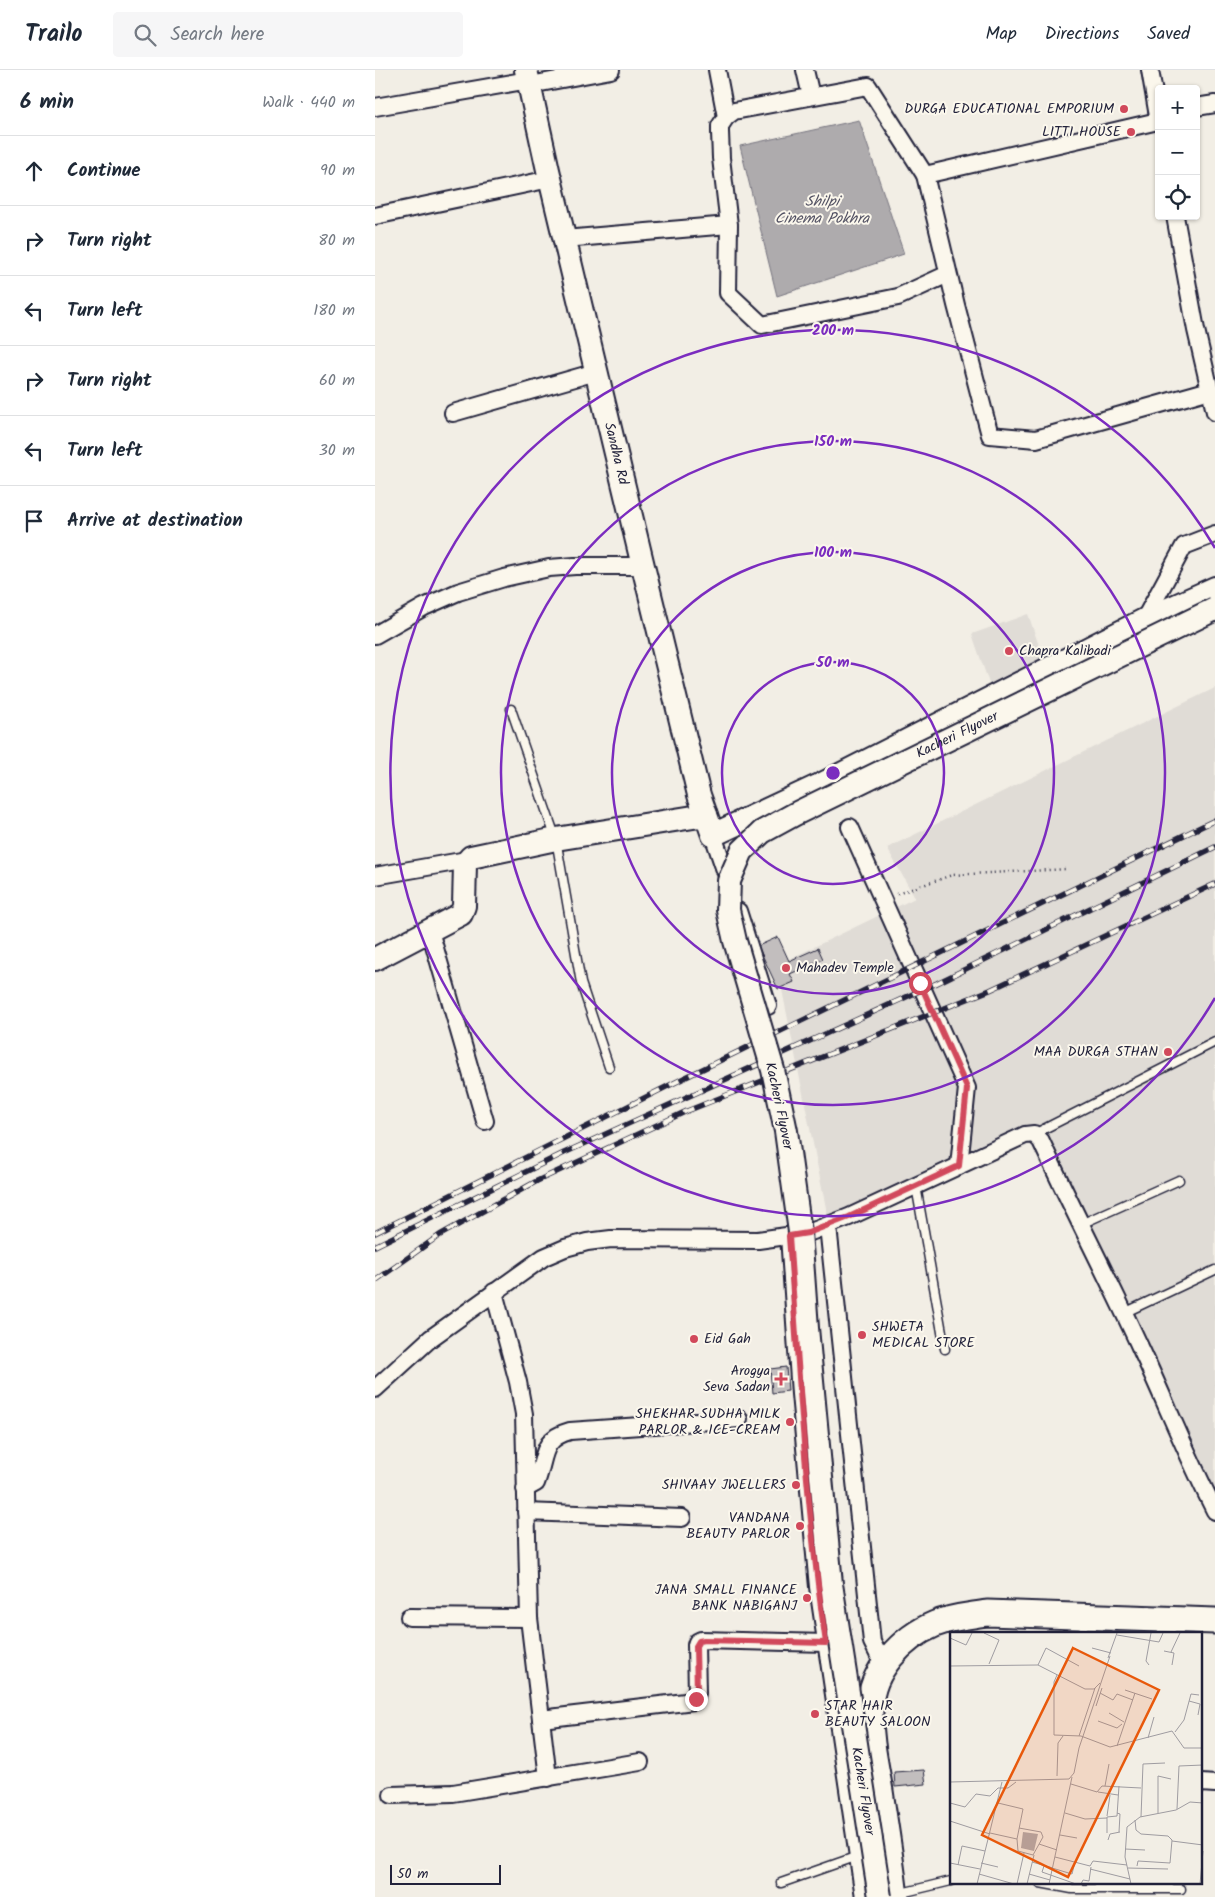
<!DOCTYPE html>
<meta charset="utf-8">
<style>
body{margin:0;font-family:Kalam,sans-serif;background:#f6f6f7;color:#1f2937}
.controls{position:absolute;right:15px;top:15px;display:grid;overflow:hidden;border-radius:5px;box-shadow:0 1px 4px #0004}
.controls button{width:45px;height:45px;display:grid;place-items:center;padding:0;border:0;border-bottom:1px solid #e0e1e3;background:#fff;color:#1f2937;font:25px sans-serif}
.scale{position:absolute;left:15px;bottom:12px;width:111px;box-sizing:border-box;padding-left:5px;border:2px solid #22223b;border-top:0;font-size:14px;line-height:18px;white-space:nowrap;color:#22223b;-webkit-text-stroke:4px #fbf7ec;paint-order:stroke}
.stop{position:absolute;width:15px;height:15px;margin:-11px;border:4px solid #d1495b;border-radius:50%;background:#fff}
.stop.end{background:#d1495b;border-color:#fff;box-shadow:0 1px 5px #0008}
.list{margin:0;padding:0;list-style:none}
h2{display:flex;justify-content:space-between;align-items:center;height:65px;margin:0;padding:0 20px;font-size:21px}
h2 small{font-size:16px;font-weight:400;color:#747a83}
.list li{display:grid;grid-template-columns:32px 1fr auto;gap:15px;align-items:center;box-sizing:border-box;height:70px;padding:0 20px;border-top:1px solid #e0e1e3}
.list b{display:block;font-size:19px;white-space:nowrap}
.list em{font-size:16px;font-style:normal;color:#747a83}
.icon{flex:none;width:28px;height:28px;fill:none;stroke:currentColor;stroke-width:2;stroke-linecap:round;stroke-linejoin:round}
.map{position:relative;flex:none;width:840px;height:1827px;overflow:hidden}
header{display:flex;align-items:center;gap:30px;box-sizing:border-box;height:70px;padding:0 25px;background:#fff;border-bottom:1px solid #e0e1e3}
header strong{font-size:24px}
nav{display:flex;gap:28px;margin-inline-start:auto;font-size:18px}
.search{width:350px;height:45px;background:#f6f6f7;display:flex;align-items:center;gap:12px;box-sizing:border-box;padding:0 18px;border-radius:5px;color:#747a83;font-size:19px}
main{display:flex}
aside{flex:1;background:#fff}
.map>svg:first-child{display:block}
</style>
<header>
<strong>Trailo</strong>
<div class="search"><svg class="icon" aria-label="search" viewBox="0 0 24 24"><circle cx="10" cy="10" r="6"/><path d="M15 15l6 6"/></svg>Search here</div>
<nav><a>Map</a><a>Directions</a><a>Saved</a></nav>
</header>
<main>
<aside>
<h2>6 min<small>Walk · 440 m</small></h2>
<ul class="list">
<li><svg class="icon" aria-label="ahead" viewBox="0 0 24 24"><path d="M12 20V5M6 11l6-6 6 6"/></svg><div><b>Continue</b></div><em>90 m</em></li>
<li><svg class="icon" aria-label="right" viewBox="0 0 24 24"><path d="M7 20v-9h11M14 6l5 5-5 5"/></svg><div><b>Turn right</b></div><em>80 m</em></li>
<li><svg class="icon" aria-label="left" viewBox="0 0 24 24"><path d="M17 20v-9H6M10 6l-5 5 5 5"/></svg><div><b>Turn left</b></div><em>180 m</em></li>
<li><svg class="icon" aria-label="right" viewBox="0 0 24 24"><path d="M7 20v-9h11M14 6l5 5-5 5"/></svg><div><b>Turn right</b></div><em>60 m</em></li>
<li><svg class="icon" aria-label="left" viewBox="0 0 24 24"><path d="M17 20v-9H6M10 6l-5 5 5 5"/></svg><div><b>Turn left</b></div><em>30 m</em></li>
<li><svg class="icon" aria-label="arrive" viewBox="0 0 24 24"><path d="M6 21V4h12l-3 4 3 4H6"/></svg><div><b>Arrive at destination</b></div></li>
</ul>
</aside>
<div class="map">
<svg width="840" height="1827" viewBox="0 0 840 1827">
<rect width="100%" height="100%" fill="#f2eee5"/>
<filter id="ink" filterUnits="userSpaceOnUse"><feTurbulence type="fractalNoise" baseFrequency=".02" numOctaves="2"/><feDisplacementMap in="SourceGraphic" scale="10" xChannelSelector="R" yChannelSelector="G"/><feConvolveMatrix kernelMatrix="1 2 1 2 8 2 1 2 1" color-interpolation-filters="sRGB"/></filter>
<g filter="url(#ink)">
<g fill="#e0dcd6">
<path d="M653,544L672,599L616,619L597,564Z"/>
<path d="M840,618V1435L662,1054L453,1148L402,895L540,828L512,778Z"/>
</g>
<path fill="#aeabad" stroke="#76747f" d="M484,50L529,184L402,226L365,76Z"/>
<g fill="#c2bebe" stroke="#22223b">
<path d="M403,867L414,891L443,878L448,889L415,904L419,912L403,919L383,876Z"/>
<path d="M411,1297L413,1321L397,1323L395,1299Z"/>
<path d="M549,1700L551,1714L520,1717L519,1702Z"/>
</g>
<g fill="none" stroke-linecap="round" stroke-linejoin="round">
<defs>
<g id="lane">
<path d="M136,639L181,769L206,913L234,997"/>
<path d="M659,1064L840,972"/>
<path d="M541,1116L570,1279"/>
<path d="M706,1154L804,1110"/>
<path d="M749,1243L840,1200"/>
<path d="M406,1813L483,1786"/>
<path d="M665,1813L697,1819H806"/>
<path d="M522,1824L576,1811"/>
</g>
<g id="street">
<path d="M342,0L351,47"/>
<path d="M430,0L436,26"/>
<path d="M775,0L784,52"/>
<path d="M155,15L236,0"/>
<path d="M0,37L154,10"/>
<path d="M821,37L840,34"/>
<path d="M783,51L550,105L581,235L615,365L661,369L835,320"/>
<path d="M550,105L493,16L359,41L351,47L345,56V62L346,88L354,155L353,223L387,255L523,227L573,204"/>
<path d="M0,146L175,109"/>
<path d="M800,146L821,260L840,342"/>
<path d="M189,169L354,155"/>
<path d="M78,343L221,302"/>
<path d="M769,550L809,476L840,464"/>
<path d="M0,565L49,537L83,522L129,508L174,498L200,496H268"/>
<path d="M475,757L592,1018L584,1096"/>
<path d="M338,765L355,815"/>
<path d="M0,806L92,790"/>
<path d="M363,841L393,936"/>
<path d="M55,861L110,1051"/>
<path d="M453,1156L497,1572L509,1596"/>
<path d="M414,1166L425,1324L443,1517L489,1827"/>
<path d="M119,1222L143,1312L149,1344L154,1548L173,1708"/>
<path d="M0,1319L56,1268L169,1187L190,1178L212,1172L236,1169L383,1170L433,1163L474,1147L650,1065L659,1064L666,1071C698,1141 734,1209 766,1279C791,1333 813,1388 840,1441"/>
<path d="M150,1419L161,1413C171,1388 165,1369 195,1361L364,1349"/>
<path d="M151,1442L307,1448"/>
<path d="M34,1547L154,1548"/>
<path d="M166,1649L319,1631L322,1623L321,1575L322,1572L326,1570L451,1573"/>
<path d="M826,1713L840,1714"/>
<path d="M17,1725L78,1723L265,1692"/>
</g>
<g id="secondary">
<path id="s1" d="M151,0L173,100L268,496L324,725L338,765L447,714L769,550L840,518"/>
<path d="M0,889L86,844L89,836L90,794L96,787L181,769L331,745"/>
</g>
<path id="primary" d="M520,1827C516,1791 510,1756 505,1721C500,1693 494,1666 495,1637C496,1600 527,1568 560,1554C577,1547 594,1546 612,1543L840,1551"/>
</defs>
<use href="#lane" stroke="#22223b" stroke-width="11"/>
<use href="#street" stroke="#22223b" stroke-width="20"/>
<use href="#secondary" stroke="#22223b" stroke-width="26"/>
<use href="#primary" stroke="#22223b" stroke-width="29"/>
<path stroke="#22223b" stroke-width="2.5" stroke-dasharray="1 4" stroke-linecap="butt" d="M522,824L577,805L692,799"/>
<use href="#lane" stroke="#fbf7ec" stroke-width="8"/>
<use href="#street" stroke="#fbf7ec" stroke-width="16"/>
<use href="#secondary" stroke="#fbf7ec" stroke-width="22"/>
<use href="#primary" stroke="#fbf7ec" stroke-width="25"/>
<defs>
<g id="rail">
<path d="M0,1163L309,1008L840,750"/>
<path d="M0,1176L189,1083L562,913L840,777"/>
<path d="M0,1211L65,1165L162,1111L312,1041L615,920L840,814"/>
</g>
</defs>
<use href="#rail" stroke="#22223b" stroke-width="5.5"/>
<use href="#rail" stroke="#fbf7ec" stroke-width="4" stroke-dasharray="11" stroke-linecap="butt"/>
<defs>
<g id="secondary-bridge">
<path id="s2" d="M505,1827L456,1514L432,1258L425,1162L411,1061L398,1000L360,871L353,840L354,811L367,781L387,762L420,744L840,539"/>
</g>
</defs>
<use href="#secondary-bridge" stroke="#22223b" stroke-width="26" stroke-linecap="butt"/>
<use href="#secondary-bridge" stroke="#fbf7ec" stroke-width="22"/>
</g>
</g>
<g fill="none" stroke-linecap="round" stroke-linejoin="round" filter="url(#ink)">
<path stroke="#d1495b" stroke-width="6" d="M321,1629L322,1623L321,1576L324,1571L329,1570L451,1573C431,1439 424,1302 414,1166L433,1163L474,1147L584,1096L592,1018L545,913"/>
</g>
<g fill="none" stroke="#7b2cbf" stroke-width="2.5">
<circle cx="458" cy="703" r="111"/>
<circle cx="458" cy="703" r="221"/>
<circle cx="458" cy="703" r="332"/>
<path d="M840 928A443 443 0 1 1 840 478"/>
</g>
<g fill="#d1495b" stroke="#fbf7ec" stroke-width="2">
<circle cx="749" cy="39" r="5"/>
<circle cx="756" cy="62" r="5"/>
<circle cx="634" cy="581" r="5"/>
<circle cx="411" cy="898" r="5"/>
<circle cx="793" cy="982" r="5"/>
<circle cx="487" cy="1265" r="5"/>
<circle cx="319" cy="1269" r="5"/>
<path d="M403.5 1301.5h5v5h5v5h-5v5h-5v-5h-5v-5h5z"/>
<circle cx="415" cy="1352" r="5"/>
<circle cx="421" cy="1415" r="5"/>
<circle cx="425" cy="1456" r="5"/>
<circle cx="432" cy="1528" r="5"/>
<circle cx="440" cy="1644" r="5"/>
</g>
<g text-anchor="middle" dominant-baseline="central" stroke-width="4" stroke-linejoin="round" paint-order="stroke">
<g font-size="14" fill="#22223b" stroke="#fbf7ec" text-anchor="end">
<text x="739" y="39">DURGA EDUCATIONAL EMPORIUM</text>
<text x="746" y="62">LITTI HOUSE</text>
<text x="644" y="581" text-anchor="start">Chapra Kalibadi</text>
<text x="421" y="898" text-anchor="start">Mahadev Temple</text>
<text x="783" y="982">MAA DURGA STHAN</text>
<text x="497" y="1257" text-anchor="start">SHWETA<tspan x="497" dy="16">MEDICAL STORE</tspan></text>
<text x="329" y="1269" text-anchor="start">Eid Gah</text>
<text x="395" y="1301">Arogya<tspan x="395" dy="16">Seva Sadan</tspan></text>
<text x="405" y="1344">SHEKHAR SUDHA MILK<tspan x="405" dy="16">PARLOR &amp; ICE-CREAM</tspan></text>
<text x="411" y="1415">SHIVAAY JWELLERS</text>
<text x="415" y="1448">VANDANA<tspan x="415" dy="16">BEAUTY PARLOR</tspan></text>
<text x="422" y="1520">JANA SMALL FINANCE<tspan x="422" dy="16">BANK NABIGANJ</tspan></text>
<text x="450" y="1636" text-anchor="start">STAR HAIR<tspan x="450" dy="16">BEAUTY SALOON</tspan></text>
</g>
<g font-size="14" fill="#22223b" stroke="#fbf7ec">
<text stroke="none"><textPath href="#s1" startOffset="394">Sandha Rd</textPath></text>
<text stroke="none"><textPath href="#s2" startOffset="1308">Kacheri Flyover</textPath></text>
<text transform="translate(404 1036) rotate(78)">Kacheri Flyover</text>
<text transform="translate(488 1721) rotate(81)">Kacheri Flyover</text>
</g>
<g font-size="15" font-style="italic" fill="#535263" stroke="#fbf7ec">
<text x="447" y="132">Shilpi<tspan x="447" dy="17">Cinema Pokhra</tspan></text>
</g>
</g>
<g transform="translate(575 1562)">
<rect width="252" height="252" fill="#f2eee5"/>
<path d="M73,200L88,202L84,219L71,216Z" fill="#aeabad"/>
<path fill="none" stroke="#9f9ca1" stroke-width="1" d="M34,1L49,8L39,32M167,3L209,10L213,1M0,6L16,13L22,1M142,16L161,21M214,19L224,21L222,33M221,20L230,1M158,26L167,1M88,33L96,16L129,34M199,33L196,29L201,1M0,34L88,33L135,57H144L150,51M107,43L104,50V103L131,104L160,115L222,99L234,116H253M175,58L202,67M150,61L163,68L167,62L183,68M239,69L250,72L248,83M146,74L152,56M159,81L174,90M148,89L167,96L172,92M225,100L234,88L241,62L249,63M129,104L145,56M198,106L204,85M167,114L185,61M107,144L108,111L113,104M0,150L119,147L124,141L129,116L160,24M121,152L147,160L152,154L191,156M155,154L159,132M148,160L168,163M0,171L15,175L26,162L40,164L48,156H58L66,150M227,177L229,134L253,133M115,181L135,187L157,186M167,181L170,182L169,200M208,181V144L221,147M157,184L160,163M191,185L193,132L215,131M185,188L186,198L191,202L218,204L222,208L220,231L188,229L187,234M0,189L40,202M40,201L67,207L73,177L48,171M157,201V185L167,184L169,154M110,203L127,206M67,207L68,219L83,223L93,205L91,200L69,196M158,208L160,202L170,200M222,209L253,213M89,212L107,218M175,217L195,218M105,225L140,234L143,229L177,233M82,230L103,236M0,231L30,237M31,231L48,235M8,233L12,214L35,219M94,234L92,240L126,252M102,236L122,242L125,230M178,236L218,237M140,237L180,247M29,242L64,252M79,242L100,248M27,252L52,150M67,252L74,221M77,252L84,223M99,252L122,145M131,252L133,248L139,249L141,235M181,252L175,225L177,195L190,185L226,178L240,170L253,171M250,252L253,219"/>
<path fill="#e8590c" fill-opacity="0.15" stroke="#e8590c" stroke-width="2.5" d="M123,16L209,58L118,245L32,203Z"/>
<rect width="252" height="252" fill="none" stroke="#22223b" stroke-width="2.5"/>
</g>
<circle cx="458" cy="703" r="8" fill="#7b2cbf" stroke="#fbf7ec" stroke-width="2.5"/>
<g font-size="15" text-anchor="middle" font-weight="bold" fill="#7b2cbf" stroke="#fbf7ec" stroke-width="4" stroke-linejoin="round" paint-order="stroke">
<text x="458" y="265">200 m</text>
<text x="458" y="376">150 m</text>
<text x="458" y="487">100 m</text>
<text x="458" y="597">50 m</text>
</g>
</svg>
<div class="controls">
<button>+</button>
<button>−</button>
<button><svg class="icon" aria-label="locate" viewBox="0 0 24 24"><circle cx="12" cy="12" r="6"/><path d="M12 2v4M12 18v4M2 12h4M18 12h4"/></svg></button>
</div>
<div class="scale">50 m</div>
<div class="stop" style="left:545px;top:913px"></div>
<div class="stop end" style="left:321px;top:1629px"></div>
</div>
</main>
